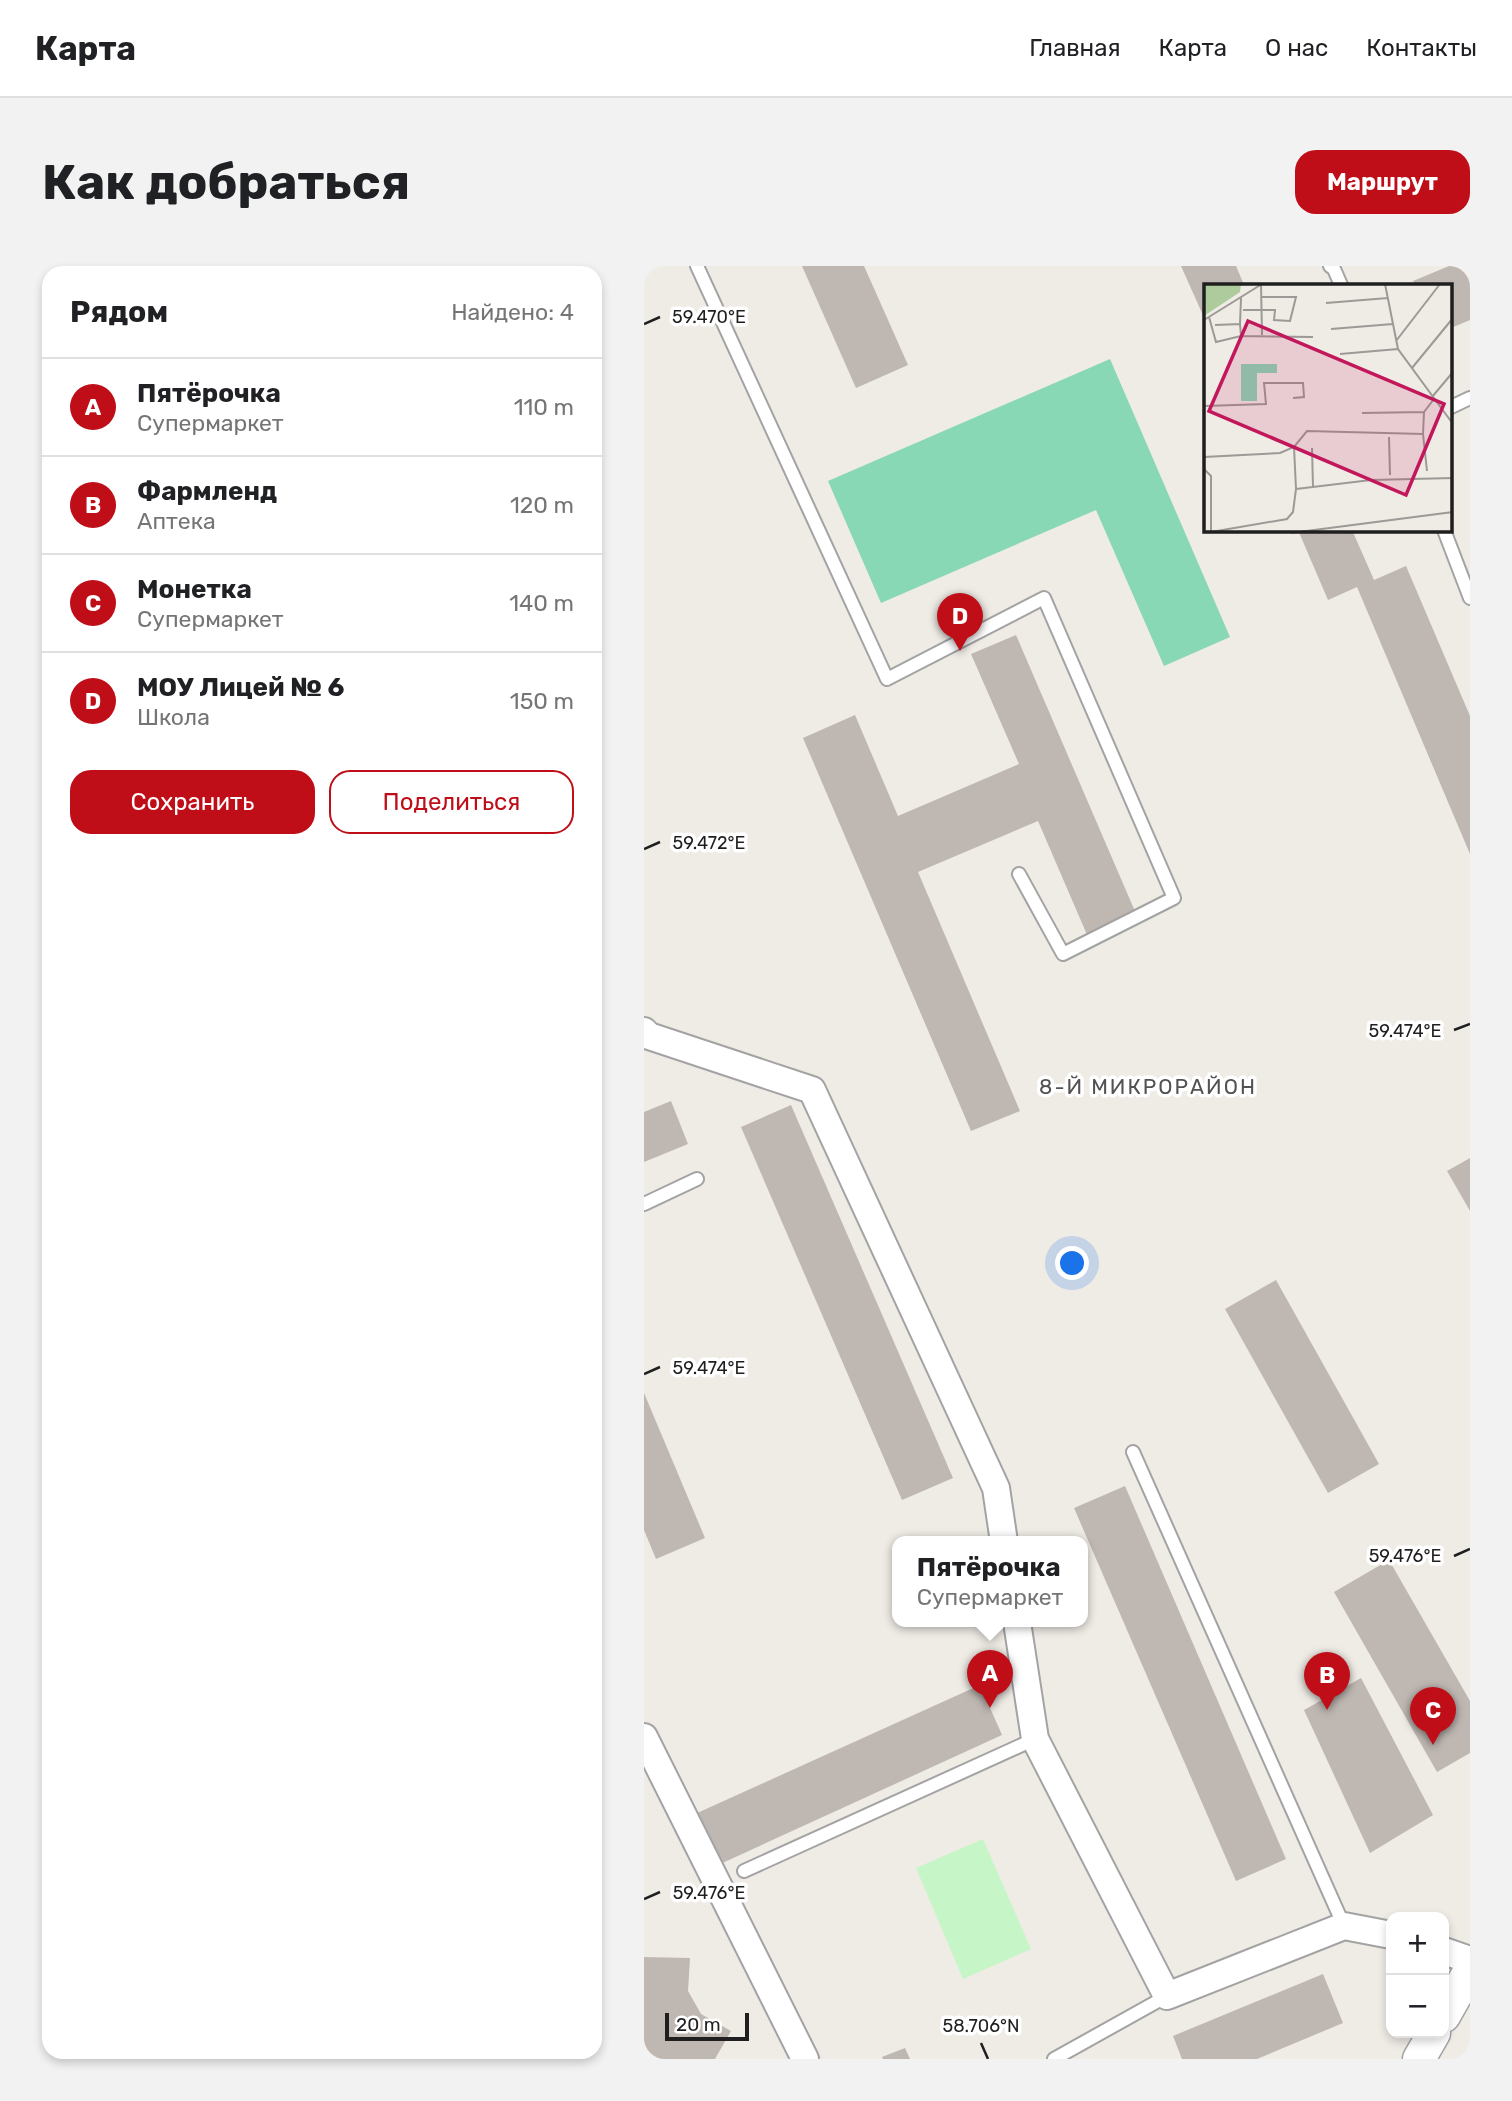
<!DOCTYPE html>
<html lang="ru">
<meta charset="utf-8">
<style>
body{margin:0;font-family:Rubik,sans-serif;background:#f2f2f2;color:#202124}
.controls{position:absolute;right:21px;bottom:21px;display:grid;overflow:hidden;border-radius:14px;box-shadow:0 4px 10px #0003}
.controls button{width:63px;height:63px;display:grid;place-items:center;padding:0;border:0;border-bottom:2px solid #e0e0e0;background:#fff;color:#202124;font:35px sans-serif}
.scale{position:absolute;left:21px;bottom:18px;width:84px;box-sizing:border-box;padding-left:7px;border:4px solid #1f1f1f;border-top:0;font-size:19px;line-height:24px;white-space:nowrap;color:#1f1f1f;-webkit-text-stroke:5px #fff;paint-order:stroke}
.you{position:absolute;left:429px;top:998px;width:24px;height:24px;margin:-18px;border:5px solid #fff;border-radius:50%;background:#1a73e8;box-shadow:0 0 0 10px #1a73e833}
.badge{display:grid;place-items:center;width:46px;height:46px;border-radius:50%;background:#bf0e18;color:#fff;font-size:23px;font-weight:700}
.pin{position:absolute;translate:-50% -58px;filter:drop-shadow(0 2px 4px #0008)}
.pin::after{content:'';position:absolute;top:37px;width:24px;height:21px;background:inherit;clip-path:polygon(0 0,100% 0,50% 100%)}
.popup{position:absolute;left:248px;top:1270px;width:196px;height:91px;box-sizing:border-box;display:grid;place-content:center;border-radius:14px;background:#fff;filter:drop-shadow(0 2px 5px #0005);font-size:23px;white-space:nowrap;color:#757577}
.popup b{font-size:26px;color:#202124}
.popup::after{content:'';position:absolute;left:50%;top:100%;margin-left:-14px;border:14px solid transparent;border-top-color:#fff}
.list{margin:0;padding:0;list-style:none}
h2{display:flex;justify-content:space-between;align-items:center;height:91px;margin:0;padding:0 28px;font-size:30px}
h2 small{font-size:23px;font-weight:400;color:#757577}
.list li{display:grid;grid-template-columns:46px 1fr auto;gap:21px;align-items:center;box-sizing:border-box;height:98px;padding:0 28px;border-top:2px solid #e0e0e0}
.list b{display:block;font-size:26px;white-space:nowrap}
.list p{margin:0;font-size:23px;white-space:nowrap;color:#757577}
.list em{font-size:23px;font-style:normal;color:#757577}
.actions{display:flex;gap:14px;padding:21px 28px}
.actions a{flex:1;padding:16px 0;border:2px solid #bf0e18;border-radius:21px;text-align:center;font-size:24px;color:#bf0e18}
.actions .main{background:#bf0e18;color:#fff}
.map{position:relative;flex:none;width:826px;height:1793px;overflow:hidden;border-radius:21px}
header{display:flex;align-items:center;gap:42px;box-sizing:border-box;height:98px;padding:0 35px;background:#fff;border-bottom:2px solid #e0e0e0}
header strong{font-size:33px}
nav{display:flex;gap:38px;margin-inline-start:auto;font-size:24px}
.intro{display:flex;align-items:center;justify-content:space-between;box-sizing:border-box;height:168px;padding:0 42px}
h1{margin:0;font-size:49px}
.button{padding:18px 32px;border-radius:21px;background:#bf0e18;color:#fff;font-size:24px;font-weight:700}
main{display:flex;gap:42px;padding:0 42px}
aside{flex:1;background:#fff;border-radius:21px;box-shadow:0 4px 10px #0003}
.map>svg:first-child{display:block}
</style>
<header>
<strong>Карта</strong>
<nav><a>Главная</a><a>Карта</a><a>О нас</a><a>Контакты</a></nav>
</header>
<div class="intro"><h1>Как добраться</h1><a class="button">Маршрут</a></div>
<main>
<aside>
<h2>Рядом<small>Найдено: 4</small></h2>
<ul class="list">
<li><span class="badge">A</span><div><b>Пятёрочка</b><p>Супермаркет</p></div><em>110 m</em></li>
<li><span class="badge">B</span><div><b>Фармленд</b><p>Аптека</p></div><em>120 m</em></li>
<li><span class="badge">C</span><div><b>Монетка</b><p>Супермаркет</p></div><em>140 m</em></li>
<li><span class="badge">D</span><div><b>МОУ Лицей № 6</b><p>Школа</p></div><em>150 m</em></li>
</ul>
<div class="actions"><a class="main">Сохранить</a><a>Поделиться</a></div>
</aside>
<div class="map">
<svg width="826" height="1793" viewBox="0 0 826 1793">
<rect width="100%" height="100%" fill="#efebe5"/>
<path fill="#c6f6c7" d="M339,1573L387,1683L319,1713L272,1602Z"/>
<path fill="#89d8b5" d="M466,93L586,371L520,400L452,244L237,337L184,215Z"/>
<g fill="#bfb7b2">
<path d="M158,0H220L264,99L212,122Z"/>
<path d="M537,0H592L600,19H562V56Z"/>
<path d="M805,0H826V54L807,62V19H771L769,15Z"/>
<path d="M654,264H708L730,314L762,300L826,450V588L713,321L684,334Z"/>
<path d="M372,369L493,650L444,671L394,555L274,606L376,845L327,865L159,472L211,449L254,550L375,498L327,388Z"/>
<path d="M27,835L44,878L0,896V846Z"/>
<path d="M147,839L309,1212L258,1234L97,861Z"/>
<path d="M826,892V945L803,905Z"/>
<path d="M632,1014L735,1198L684,1227L581,1043Z"/>
<path d="M0,1127L61,1272L12,1293L0,1264Z"/>
<path d="M481,1220L642,1593L592,1615L430,1242Z"/>
<path d="M745,1294L826,1435V1487L793,1506L690,1326Z"/>
<path d="M717,1412L789,1549L726,1587L660,1444Z"/>
<path d="M336,1419L358,1469L74,1599L51,1548Z"/>
<path d="M0,1691L46,1692L44,1725L57,1748L87,1765L71,1793H0Z"/>
<path d="M679,1708L699,1757L613,1793H538L529,1770Z"/>
<path d="M261,1782L266,1793H239L238,1791Z"/>
</g>
<g fill="none" stroke-linecap="round" stroke-linejoin="round">
<defs>
<g id="service">
<path d="M53,0L243,413L400,332L530,632L419,688L375,608"/>
<path d="M686,0L690,3L697,19"/>
<path d="M807,141L826,132"/>
<path d="M800,264L826,332"/>
<path d="M0,938L53,913"/>
<path d="M489,1186L700,1660"/>
<path d="M100,1605L391,1473"/>
<path d="M410,1793L523,1730"/>
</g>
<g id="minor">
<path d="M0,765L5,770L168,824L352,1222L360,1276"/>
<path d="M373,1356L391,1473L523,1730L700,1660L747,1669"/>
<path d="M0,1471L161,1793"/>
<path d="M800,1685L826,1694"/>
</g>
<g id="tertiary">
<path d="M800,1750L826,1704"/>
<path d="M775,1793L790,1767"/>
</g>
</defs>
<use href="#service" stroke="#a3a3a3" stroke-width="16"/>
<use href="#minor" stroke="#a3a3a3" stroke-width="30"/>
<use href="#tertiary" stroke="#a3a3a3" stroke-width="35"/>
<use href="#service" stroke="#fff" stroke-width="12"/>
<use href="#minor" stroke="#fff" stroke-width="26"/>
<use href="#tertiary" stroke="#fff" stroke-width="32"/>
</g>
<path fill="none" stroke="#1f1f1f" stroke-width="2.5" d="M0,58L16,51M0,583L16,576M810,764L826,758M0,1108L16,1101M810,1290L826,1283M0,1633L16,1626M337,1777L344,1793"/>
<g text-anchor="middle" dominant-baseline="central" stroke-width="7" stroke-linejoin="round" paint-order="stroke">
<g font-size="21" letter-spacing="2" fill="#525252" stroke="#fff">
<text x="504" y="820">8-Й МИКРОРАЙОН</text>
</g>
</g>
<g transform="translate(560 18)">
<rect width="248" height="248" fill="#efebe5"/>
<path d="M0,0H37L36,8L0,32Z" fill="#adcb9d"/>
<path d="M37,80H73V89H53V117H37Z" fill="#89d8b5"/>
<path fill="none" stroke="#9c9996" stroke-width="2" d="M57,0L58,51M181,0L194,65L249,140M122,19L184,14M39,26H71L70,36L86,37L92,13H57M5,33L12,58L37,52L109,53M0,36L58,0M36,40L37,14M11,41L36,40L37,52M127,45L189,40M192,57L236,0M136,70L194,65M208,84L249,34M228,113L249,88M0,122L62,120L60,99H99L100,113L89,114M158,129L220,128M219,150L223,187M185,153L186,191M108,164L109,203M0,173L76,169L90,163L103,147L219,150L220,128L230,115M0,185L7,192V249M92,205L167,196L249,194M7,248L83,235L89,228L92,205L90,163M87,249L249,228"/>
<path fill="#c2185b" fill-opacity="0.15" stroke="#c2185b" stroke-width="3.5" d="M44,37L240,120L202,211L5,127Z"/>
<rect width="248" height="248" fill="none" stroke="#1f1f1f" stroke-width="3.5"/>
</g>
<g font-size="18" text-anchor="middle" fill="#1f1f1f" stroke="#fff" stroke-width="7" stroke-linejoin="round" paint-order="stroke">
<text x="65" y="57">59.470°E</text>
<text x="65" y="583">59.472°E</text>
<text x="761" y="771">59.474°E</text>
<text x="65" y="1108">59.474°E</text>
<text x="761" y="1296">59.476°E</text>
<text x="65" y="1633">59.476°E</text>
<text x="337" y="1766">58.706°N</text>
</g>
</svg>
<div class="controls">
<button>+</button>
<button>−</button>
</div>
<div class="scale">20 m</div>
<div class="you"></div>
<div class="pin badge" style="left:346px;top:1442px">A</div>
<div class="popup"><b>Пятёрочка</b>Супермаркет</div>
<div class="pin badge" style="left:683px;top:1444px">B</div>
<div class="pin badge" style="left:789px;top:1479px">C</div>
<div class="pin badge" style="left:316px;top:385px">D</div>
</div>
</main>
